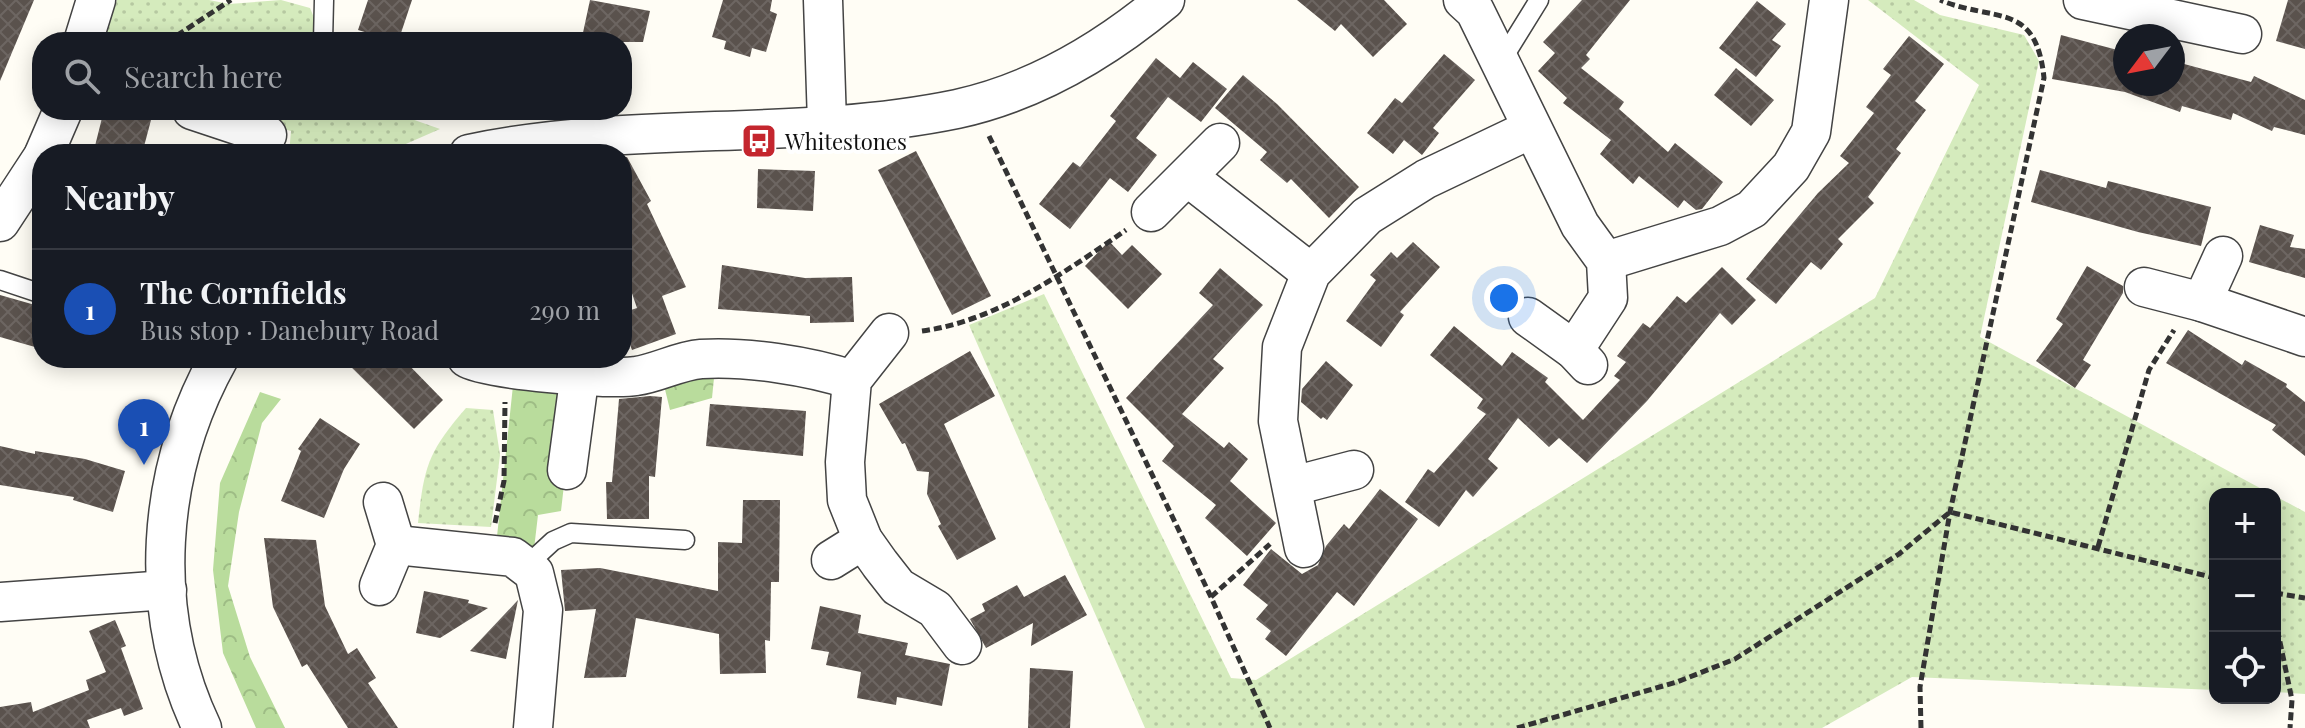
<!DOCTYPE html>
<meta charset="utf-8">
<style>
body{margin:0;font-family:"Playfair Display",serif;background:#242831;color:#f1f3f6}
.controls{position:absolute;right:24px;bottom:24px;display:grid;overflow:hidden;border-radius:16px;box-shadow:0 4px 20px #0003}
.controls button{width:72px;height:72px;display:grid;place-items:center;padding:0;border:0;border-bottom:2px solid #363941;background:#171b24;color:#f1f3f6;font:40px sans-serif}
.compass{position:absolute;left:2113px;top:24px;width:72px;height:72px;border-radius:50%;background:#171b24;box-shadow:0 4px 20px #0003;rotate:238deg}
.you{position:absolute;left:1504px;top:298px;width:28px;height:28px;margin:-20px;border:6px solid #fff;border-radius:50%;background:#1a73e8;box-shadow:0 0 0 12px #1a73e833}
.badge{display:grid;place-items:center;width:52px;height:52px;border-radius:50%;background:#b45309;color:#fff;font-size:26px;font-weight:700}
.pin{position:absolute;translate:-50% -66px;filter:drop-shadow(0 2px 4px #0008)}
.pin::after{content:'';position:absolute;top:42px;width:28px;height:24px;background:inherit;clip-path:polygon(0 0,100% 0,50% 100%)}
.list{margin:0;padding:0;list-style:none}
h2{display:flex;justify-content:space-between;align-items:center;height:104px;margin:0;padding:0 32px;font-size:34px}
h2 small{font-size:26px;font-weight:400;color:#9ea1a6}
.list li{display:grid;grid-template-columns:52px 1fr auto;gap:24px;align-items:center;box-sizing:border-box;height:120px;padding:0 32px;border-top:2px solid #363941}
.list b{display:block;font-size:30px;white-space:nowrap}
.list p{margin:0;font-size:26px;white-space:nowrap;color:#9ea1a6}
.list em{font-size:26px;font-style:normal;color:#9ea1a6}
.icon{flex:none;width:44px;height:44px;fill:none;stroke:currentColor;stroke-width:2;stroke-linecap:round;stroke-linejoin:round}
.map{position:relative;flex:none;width:2305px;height:728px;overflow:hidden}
.search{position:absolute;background:#171b24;box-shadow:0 4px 20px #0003;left:32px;top:32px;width:600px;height:88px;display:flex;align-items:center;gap:20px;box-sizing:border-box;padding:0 28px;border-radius:32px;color:#9ea1a6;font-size:30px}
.panel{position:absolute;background:#171b24;box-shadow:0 4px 20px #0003;left:32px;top:144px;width:600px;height:224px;border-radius:32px}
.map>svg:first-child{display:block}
</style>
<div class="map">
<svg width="2305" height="728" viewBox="0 0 2305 728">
<defs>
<pattern id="forest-crowns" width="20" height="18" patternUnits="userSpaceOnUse" patternTransform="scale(2)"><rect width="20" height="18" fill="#b9dc9c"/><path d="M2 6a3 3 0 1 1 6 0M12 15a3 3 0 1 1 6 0" fill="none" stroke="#9ebc85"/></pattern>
<pattern id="park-dots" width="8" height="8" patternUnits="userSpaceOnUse" patternTransform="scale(2)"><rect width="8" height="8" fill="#d5ebbd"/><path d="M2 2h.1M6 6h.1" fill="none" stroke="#b6c8a1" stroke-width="1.8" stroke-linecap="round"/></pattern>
<pattern id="building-cross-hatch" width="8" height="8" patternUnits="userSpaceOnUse" patternTransform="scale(2)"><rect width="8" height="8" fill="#5a524d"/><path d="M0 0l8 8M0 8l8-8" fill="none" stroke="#6d6662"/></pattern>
</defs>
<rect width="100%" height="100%" fill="#fffdf5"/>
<g fill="url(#forest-crowns)">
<path d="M514,376L576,380L561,511L538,515L534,549L496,546Z"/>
<path d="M714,378L712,398L670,410L663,381Z"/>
<path d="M260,392L281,399L262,423L239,512L228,586L250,657L285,728H256L223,653L213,570L220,483Z"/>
</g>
<g fill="url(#park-dots)">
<path d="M117,0H209L229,4L281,0L310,8L324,42H103Z"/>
<path d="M1868,0H1914L1940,15L2024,35L2039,61L1980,337L2271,494H2215V690L1912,677L1822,728H1145L969,325L1044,294L1231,678L1256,680L1875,298L1979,85Z"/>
<path d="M216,110H386L440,129L383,154H289L291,131Z"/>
<path d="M466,408L493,410L500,455L491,527L418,523C424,466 428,452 466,408Z"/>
<path d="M2275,496L2305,512V694L2275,692Z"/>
</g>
<g fill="url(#building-cross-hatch)">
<path d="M0,0H34L0,81Z"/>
<path d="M368,0H412L398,42L358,30Z"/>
<path d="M590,0L650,11L643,42H581Z"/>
<path d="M723,0H772L770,11L777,14L766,52L752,48L750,57L724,49L726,41L712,37Z"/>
<path d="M1297,0H1384L1407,24L1373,57L1341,24L1335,31Z"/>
<path d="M1582,0H1630L1586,55L1590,59L1581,68L1624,102L1619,109L1668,152L1675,143L1723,182L1702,209L1696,210L1684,200L1678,208L1639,176L1633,184L1600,154L1611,140L1563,103L1567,98L1538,71L1555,53L1543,42Z"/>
<path d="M2288,0H2305V49L2276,41Z"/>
<path d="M1757,1L1786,24L1772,40L1781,46L1756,77L1719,48Z"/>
<path d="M2061,35L2125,52V84H2173V61L2251,82L2254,76L2305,100V135L2274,127L2272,131L2233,113L2231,120L2182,106L2180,112L2125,92L2052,79Z"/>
<path d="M1909,36L1944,64L1915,101L1926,110L1896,149L1901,153L1868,197L1874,203L1838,239L1843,244L1821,270L1811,262L1776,304L1746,279L1818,193L1849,163L1840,156L1874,113L1866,107L1891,75L1883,69Z"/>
<path d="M1444,54L1475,80L1433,128L1439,133L1422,155L1404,140L1393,154L1367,133L1395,98L1402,103Z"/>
<path d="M1156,58L1180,78L1193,62L1227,89L1201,122L1168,97L1136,138L1157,155L1128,192L1110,178L1070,229L1039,204L1073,162L1080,167L1116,121L1110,116Z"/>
<path d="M1736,68L1774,100L1751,126L1714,95Z"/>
<path d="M1243,75L1277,104L1359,187L1329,218L1291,179L1287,183L1260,160L1267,152L1215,108Z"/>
<path d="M104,110L151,120L142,154L94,150Z"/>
<path d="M916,151L991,296L952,315L878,170Z"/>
<path d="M622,157H627L651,201L647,204L686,287L662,296L676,334L632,350L622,323V313L637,308L622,264Z"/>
<path d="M758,169L815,171L813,211L757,208Z"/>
<path d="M2040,170L2106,188L2108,181L2211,207L2201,246L2138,232L2031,202Z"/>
<path d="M2260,225L2294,235L2290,247L2305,249V278L2249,262Z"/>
<path d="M1109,241L1122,255L1132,245L1162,274L1128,309L1085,266Z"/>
<path d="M1413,242L1440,267L1400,312L1404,315L1381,347L1346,321L1376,280L1370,275L1391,252L1397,258Z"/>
<path d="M722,265L805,278L852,277L854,322L810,323V316L718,309Z"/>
<path d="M2087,266L2123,286V293L2083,360L2091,365L2075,388L2036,361L2063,324L2056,319Z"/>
<path d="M1722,267L1756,300L1732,325L1720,313L1647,401L1587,463L1559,438L1549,447L1518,418L1488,459L1498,468L1473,497L1466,490L1439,527L1405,502L1428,469L1434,473L1486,414L1477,408L1483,399L1430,355L1454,326L1502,366L1512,352L1548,378L1545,382L1583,420L1620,380L1614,376L1626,362L1617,356L1643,323L1650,328L1677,296L1686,303Z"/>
<path d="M1220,268L1263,305L1213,359L1224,368L1182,414L1224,448L1229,442L1248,459L1230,481L1276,523L1247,556L1205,518L1216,505L1162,461L1174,446L1126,398L1213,305L1199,293Z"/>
<path d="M0,295L42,307V349L0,337Z"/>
<path d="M2188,330L2242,365L2245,360L2287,384L2286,387L2305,402V456L2272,430L2276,425L2166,363Z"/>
<path d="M970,351L995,396L944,424L996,539L957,560L938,526L941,524L927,494L929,472L917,471L905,443L902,444L879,404Z"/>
<path d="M342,358H402L443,400L414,429Z"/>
<path d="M1326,361L1353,385L1327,420L1323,417L1321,419L1301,402L1302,389Z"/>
<path d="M650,396L662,397L655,477L649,476V519H607L606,482H612L619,399Z"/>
<path d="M710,404L806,411L803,456L706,446Z"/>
<path d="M320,418L360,444L344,469L324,518L281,501L301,451L298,449Z"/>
<path d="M0,446L35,454V451L85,459L125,471L113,512L73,500L74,497L0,485Z"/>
<path d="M1380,489L1418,519L1354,606L1337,592L1286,656L1265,639L1271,631L1256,619L1268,605L1243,585L1271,549L1302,574L1318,565L1326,546L1344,524L1349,529Z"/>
<path d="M743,500H780L779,582H771L770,641L765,640L766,673L720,674L719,634L636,618L626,677L584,678L596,609L565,611L561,570L600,568L718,591V542L742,543Z"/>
<path d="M264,538L316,540L325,606L348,654L357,648L376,678L368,683L398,728H348L307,664L302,667L273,607Z"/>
<path d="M1065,575L1087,615L1031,646L1033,623L986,648L970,619L985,611L982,604L1017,585L1024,597Z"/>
<path d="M424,591L469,600L468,603L488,608L440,638L416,633Z"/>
<path d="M518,600L506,659L470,651Z"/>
<path d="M820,606L861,615L858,633L908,643L905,655L950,664L942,706L897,697L896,705L857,698L861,672L826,665L829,652L811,649Z"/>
<path d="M115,620L126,646L121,648L143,709L124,716L121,708L87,720L90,728H0V707L31,702L33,712L89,690L86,680L106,672L89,631Z"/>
<path d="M1030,668L1073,671L1070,728H1028Z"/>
</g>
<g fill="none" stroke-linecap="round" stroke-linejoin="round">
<defs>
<g id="lane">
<path d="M323,42L324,0"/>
<path d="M1500,63L1539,0"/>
<path d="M0,280L42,294"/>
<path d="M527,565L553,541L571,533L685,540"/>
</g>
<g id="street">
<path d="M823,0L827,123"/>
<path d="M1463,0L1475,11L1580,225L1606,261L1608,298L1574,350"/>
<path d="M2083,0L2242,34"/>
<path d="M83,42L96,0"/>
<path d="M192,110L267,135"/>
<path d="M44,154L63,110"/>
<path d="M469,154C629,120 797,142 957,109C1035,92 1105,50 1165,0"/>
<path d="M1188,177L1311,273"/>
<path d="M1151,212L1220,143"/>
<path d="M0,222L42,158"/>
<path d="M1606,261L1720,226L1752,209L1791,167L1811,132L1829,0"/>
<path d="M2144,287L2202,302L2305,337"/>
<path d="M2202,302L2223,256"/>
<path d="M1528,317L1574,350L1588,365"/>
<path d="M889,333L852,380L845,462L847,500L863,540L880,564L898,587L935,609L962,645"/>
<path d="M467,358C484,370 612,380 636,376C658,373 678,361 701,359C745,356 810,366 852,380"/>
<path d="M567,470L582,358"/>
<path d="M1293,486L1354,470"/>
<path d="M396,545L513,557L534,573L543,610L533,728"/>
<path d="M1304,548L1278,421L1282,347L1311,273L1367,216L1426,179L1531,129"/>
<path d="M831,560L863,540"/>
<path d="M379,586L396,545L383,502"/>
<path d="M0,602L167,590"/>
<path d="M202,728C146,610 156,471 219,358"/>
</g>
</defs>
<use href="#lane" stroke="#444" stroke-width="21"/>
<use href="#street" stroke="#444" stroke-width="41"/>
<g stroke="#333" stroke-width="5" stroke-dasharray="8 4" stroke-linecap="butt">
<path d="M167,42L231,0"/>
<path d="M989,136L1211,597L1270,728"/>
<path d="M922,331C997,321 1065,272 1126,230"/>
<path d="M495,523L504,481L505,402"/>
<path d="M2098,547L2149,370L2174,330"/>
<path d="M2275,593L2305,598"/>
<path d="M1211,597L1270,544"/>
<path d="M2275,618L2292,700L2290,728"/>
<path d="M1517,728L1677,682L1735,659L1899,554L1950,512L2215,578"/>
<path d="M1921,728L1920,687L1950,512L2044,78C2036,1 1996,23 1940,0"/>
</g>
<use href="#lane" stroke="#fff" stroke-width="18"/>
<use href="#street" stroke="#fff" stroke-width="38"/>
</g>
<defs>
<symbol id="bus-square" viewBox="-11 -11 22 22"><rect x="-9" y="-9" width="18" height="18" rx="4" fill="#c4262e" stroke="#fff"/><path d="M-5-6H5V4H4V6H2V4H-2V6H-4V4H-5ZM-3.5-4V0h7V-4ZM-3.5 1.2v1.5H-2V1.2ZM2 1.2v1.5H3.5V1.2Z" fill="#fff"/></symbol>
</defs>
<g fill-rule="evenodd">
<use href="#bus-square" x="739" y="121" width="40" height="40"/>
</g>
<g text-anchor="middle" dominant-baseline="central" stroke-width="8" stroke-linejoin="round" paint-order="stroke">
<g font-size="22" fill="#111" stroke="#fff" text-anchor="start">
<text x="785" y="141">Whitestones</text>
</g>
</g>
</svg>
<div class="controls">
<button>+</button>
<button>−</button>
<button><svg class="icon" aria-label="locate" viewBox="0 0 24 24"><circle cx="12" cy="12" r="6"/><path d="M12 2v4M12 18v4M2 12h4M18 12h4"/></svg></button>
</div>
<svg class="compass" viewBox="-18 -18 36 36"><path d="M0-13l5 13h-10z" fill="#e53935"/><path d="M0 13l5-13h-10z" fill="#9ea1a6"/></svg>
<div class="you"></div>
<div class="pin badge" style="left:144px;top:465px;background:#1a4fb4">1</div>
<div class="search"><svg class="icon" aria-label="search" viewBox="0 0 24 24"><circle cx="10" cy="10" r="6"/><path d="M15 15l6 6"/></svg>Search here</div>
<section class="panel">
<h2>Nearby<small></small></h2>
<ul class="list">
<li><span class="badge" style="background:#1a4fb4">1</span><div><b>The Cornfields</b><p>Bus stop · Danebury Road</p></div><em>290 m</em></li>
</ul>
</section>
</div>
